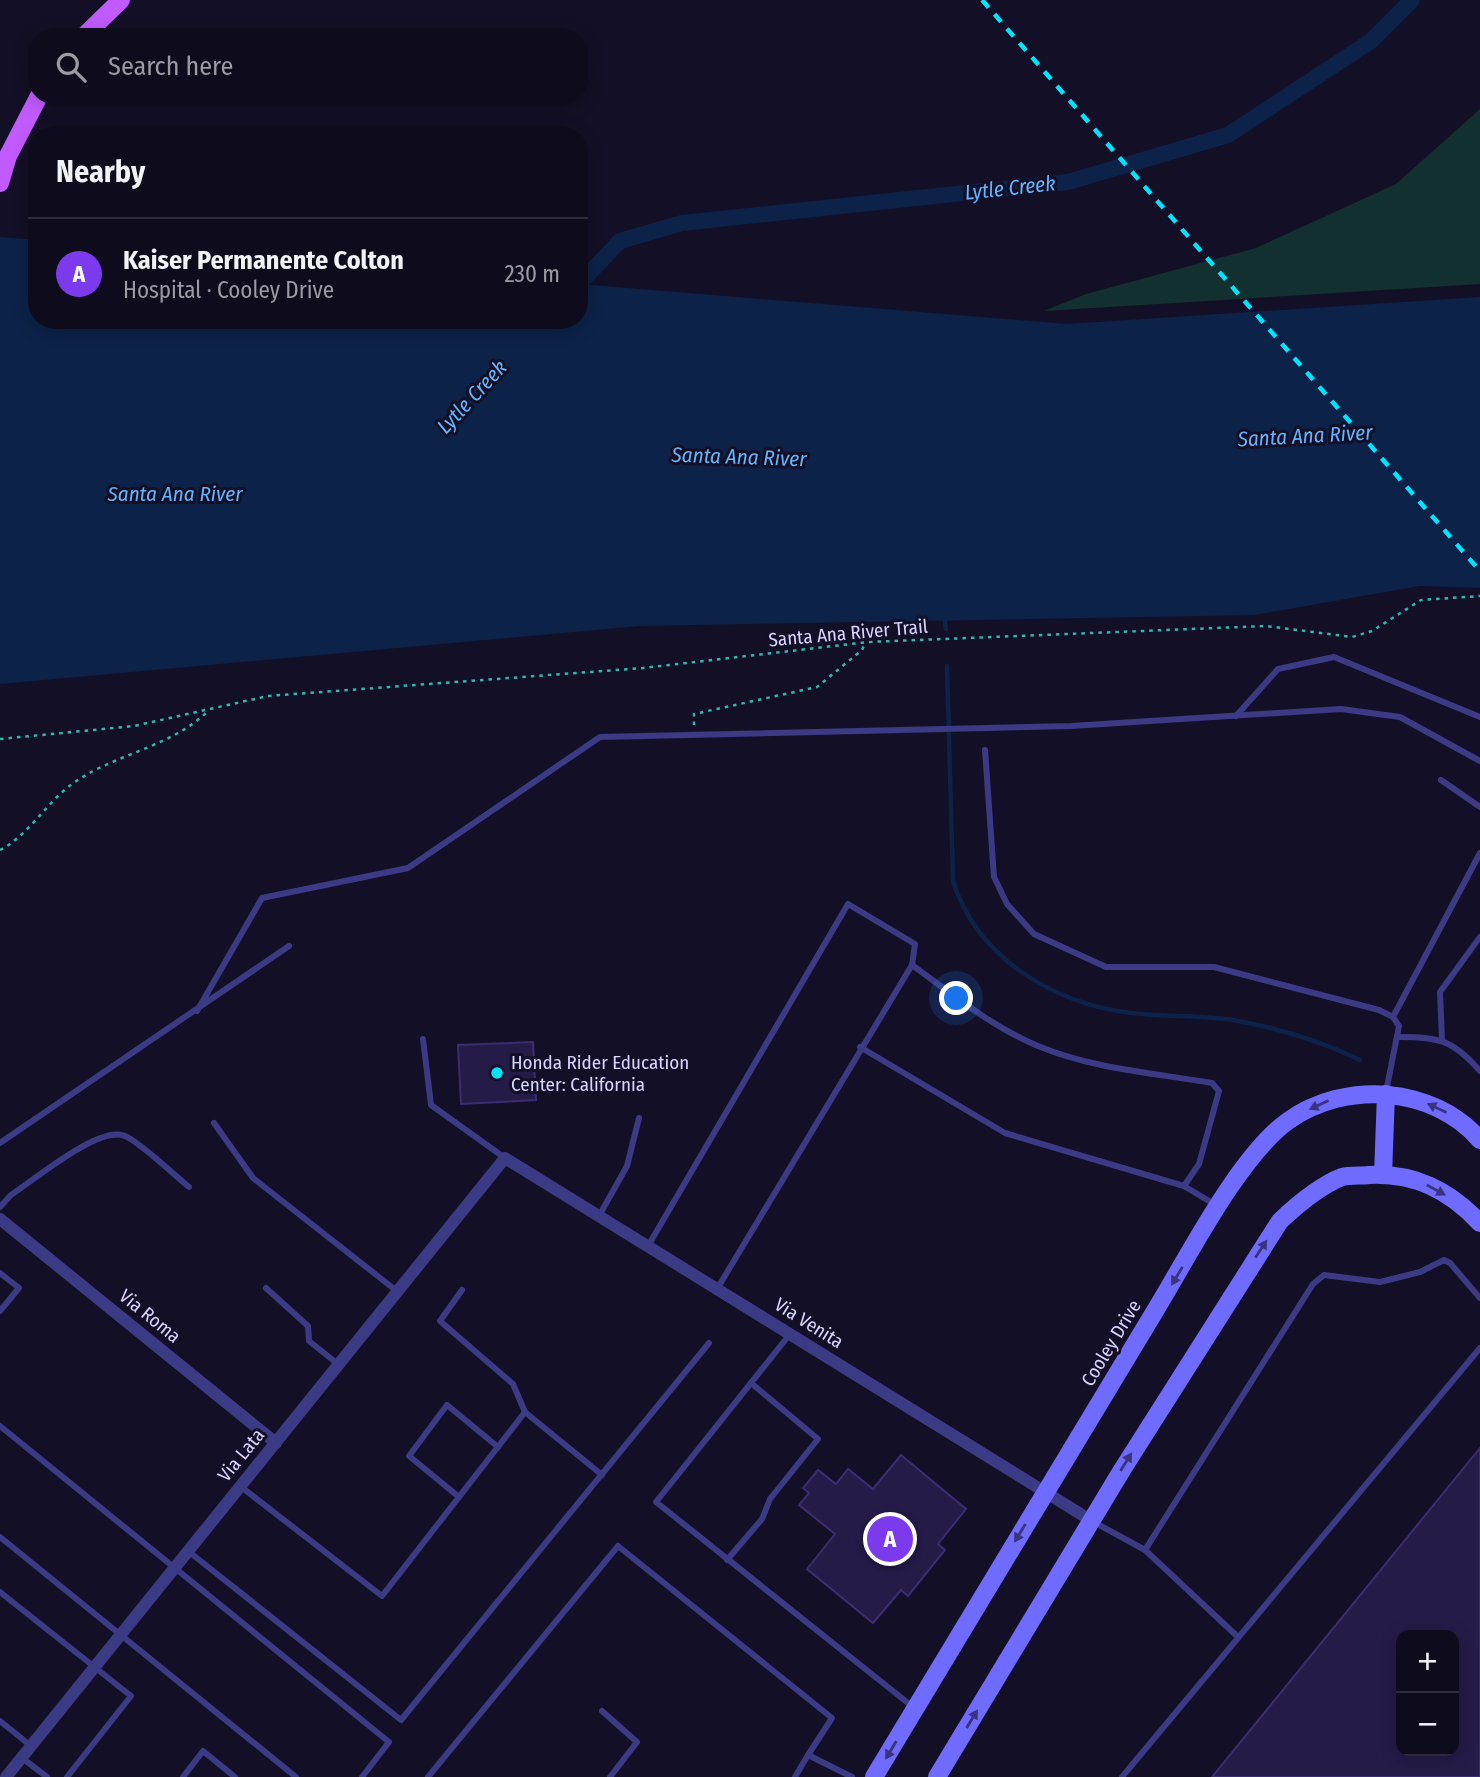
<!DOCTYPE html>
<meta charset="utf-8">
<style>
body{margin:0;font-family:"Fira Sans Condensed",sans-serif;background:#1c1929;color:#f1f3f6}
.controls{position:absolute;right:21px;bottom:21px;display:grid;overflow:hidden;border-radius:14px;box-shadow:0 4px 18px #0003}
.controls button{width:63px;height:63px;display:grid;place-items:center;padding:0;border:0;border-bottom:2px solid #2e2b3b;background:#0e0b1c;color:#f1f3f6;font:35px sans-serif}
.you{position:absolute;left:957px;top:999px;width:24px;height:24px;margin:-18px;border:5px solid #fff;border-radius:50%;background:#1a73e8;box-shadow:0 0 0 10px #1a73e833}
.badge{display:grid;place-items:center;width:46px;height:46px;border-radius:50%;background:#7c3aed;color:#fff;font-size:23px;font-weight:700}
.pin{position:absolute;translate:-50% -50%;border:4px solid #fff;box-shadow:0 2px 7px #0006}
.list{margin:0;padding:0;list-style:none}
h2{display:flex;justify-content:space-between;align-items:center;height:91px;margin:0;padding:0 28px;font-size:30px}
h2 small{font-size:23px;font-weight:400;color:#9b9ba3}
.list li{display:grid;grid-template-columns:46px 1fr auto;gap:21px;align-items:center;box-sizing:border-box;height:112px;padding:0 28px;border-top:2px solid #2e2b3b}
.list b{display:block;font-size:26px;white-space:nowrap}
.list p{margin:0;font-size:23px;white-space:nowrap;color:#9b9ba3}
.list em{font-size:23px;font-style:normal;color:#9b9ba3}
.icon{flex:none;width:38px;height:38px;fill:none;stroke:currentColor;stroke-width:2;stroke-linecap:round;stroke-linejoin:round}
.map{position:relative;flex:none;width:1480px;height:1777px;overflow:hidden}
.search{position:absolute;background:#0e0b1c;box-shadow:0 4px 18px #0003;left:28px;top:28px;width:560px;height:77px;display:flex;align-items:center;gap:18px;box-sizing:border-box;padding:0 24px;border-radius:28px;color:#9b9ba3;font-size:26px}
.panel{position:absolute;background:#0e0b1c;box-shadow:0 4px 18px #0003;left:28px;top:126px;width:560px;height:203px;border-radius:28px}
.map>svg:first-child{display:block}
</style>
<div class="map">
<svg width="1480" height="1777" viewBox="0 0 1480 1777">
<rect width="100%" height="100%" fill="#130f26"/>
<path fill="#12302f" d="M1480,109V284L1044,311L1086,294L1256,248L1396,184Z"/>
<path fill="#0c2248" d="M0,237L37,240V320H579V284L1067,324L1480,297V588L1420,586L1255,615L639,626L0,684Z"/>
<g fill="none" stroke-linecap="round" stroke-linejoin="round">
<g stroke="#0c2248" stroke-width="4.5">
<path d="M944,616L946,629"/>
<path d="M947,666L953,881C977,958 1054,1004 1132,1013C1165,1017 1200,1015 1233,1020C1278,1028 1319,1040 1360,1060"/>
</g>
<path stroke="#0c2248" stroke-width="16" d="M579,284L620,241L682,223L1068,182L1228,135L1371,41L1412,0"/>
</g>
<g fill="#241b47" stroke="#3b2d73" stroke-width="2" fill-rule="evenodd">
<path d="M533,1042L536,1100L461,1104L458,1045Z"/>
<path d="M1480,1448V1777H1212ZM1401,1635H1454V1751H1401Z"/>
<path d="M901,1455L966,1509L938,1544L945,1550L908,1596L901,1590L873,1623L807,1569L835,1534L799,1505L809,1493L803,1488L818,1470L836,1484L848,1469L873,1489Z"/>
</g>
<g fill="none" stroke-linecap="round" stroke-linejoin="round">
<g stroke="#2fb8b0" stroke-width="2.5" stroke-dasharray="3.5 5" stroke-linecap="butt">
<path d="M694,725V714L817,687L862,650L865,643"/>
<path d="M0,739L134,726L268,696L643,668L868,642L1266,626L1352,637L1372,631L1421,600L1480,596"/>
<path d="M0,850C28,836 46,803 72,784C115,753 171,748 209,710"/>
</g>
<g stroke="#3d3a85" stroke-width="6">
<path d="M1236,716L1278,669L1334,657L1480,717"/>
<path d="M985,750L994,877L1007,904L1034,934L1106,967H1214L1379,1010L1393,1017L1399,1026L1386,1092"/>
<path d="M1441,780L1480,807"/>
<path d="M197,1011L262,898L408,868L600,737L1071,726L1341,709L1400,717L1480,761"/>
<path d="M1393,1017L1480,853"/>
<path d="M1399,1037C1439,1037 1453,1040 1480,1071"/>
<path d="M423,1039L431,1105L505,1158"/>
<path d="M1442,1040L1440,992L1480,937"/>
<path d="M860,1047L1005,1133L1184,1186"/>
<path d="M214,1123L253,1178L398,1292"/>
<path d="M0,1143L289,946"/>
<path d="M0,1207L11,1195C34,1180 99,1125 125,1136C140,1142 174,1175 189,1187"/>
<path d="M599,1216L627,1166L639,1118"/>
<path d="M648,1246L848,904L915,944L912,965C952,994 992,1027 1038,1046C1093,1069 1154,1073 1212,1083L1219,1091L1199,1164L1184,1186L1214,1204"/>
<path d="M0,1273L19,1288L0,1311"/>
<path d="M266,1288L308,1326L309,1341L339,1365"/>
<path d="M717,1289L912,965"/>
<path d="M790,1334L656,1502L913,1707"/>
<path d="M525,1412L602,1475"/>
<path d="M0,1426L389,1742L362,1777"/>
<path d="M240,1486L382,1596L525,1412L513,1384L440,1321L462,1290"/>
<path d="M459,1497L409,1456L447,1405L498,1447"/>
<path d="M1092,1521L1145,1550L1238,1637"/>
<path d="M0,1537L296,1777"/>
<path d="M1145,1550L1313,1284L1324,1275L1380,1282L1420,1272L1444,1260L1450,1263L1480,1298"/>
<path d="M188,1551L401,1720L709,1343"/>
<path d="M727,1560L762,1519L770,1499L818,1439L751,1383"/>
<path d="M0,1592L131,1696L67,1777"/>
<path d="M602,1711L637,1742L610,1777"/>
<path d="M0,1721L31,1746"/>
<path d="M22,1758L47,1777"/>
<path d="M183,1777L203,1751L235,1777"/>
<path d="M428,1777L618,1546L832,1718L808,1755"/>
<path d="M795,1777L808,1755L852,1777"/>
<path d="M1122,1777L1480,1348"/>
</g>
<g stroke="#3d3a85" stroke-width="12">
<path d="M0,1219L276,1443"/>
<path d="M6,1777L505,1158L1092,1521"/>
</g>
<g stroke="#6f6bff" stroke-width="18">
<path d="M1383,1175L1386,1094"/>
<path d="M874,1777C967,1621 1061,1466 1155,1311C1188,1257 1239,1156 1288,1121C1345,1080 1433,1086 1480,1140"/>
<path d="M937,1777L1122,1470L1280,1221C1298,1204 1319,1186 1342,1177C1350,1175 1361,1176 1369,1175C1415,1173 1449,1190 1480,1223"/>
</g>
<g stroke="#c25bff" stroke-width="18">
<path d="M83,37L121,0"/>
<path d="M0,183L8,156L39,96"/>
</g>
<path stroke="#00e5ff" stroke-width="4.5" stroke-dasharray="10 9" stroke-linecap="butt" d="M982,0L1480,571"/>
</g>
<defs><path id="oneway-solid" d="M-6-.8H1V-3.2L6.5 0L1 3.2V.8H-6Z" transform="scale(1.75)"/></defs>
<g fill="#38347d">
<use href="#oneway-solid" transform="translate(1319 1105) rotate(155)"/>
<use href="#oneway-solid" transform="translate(1437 1108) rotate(-155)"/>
<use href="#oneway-solid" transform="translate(1436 1190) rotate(29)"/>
<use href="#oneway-solid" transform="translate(1261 1249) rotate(-57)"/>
<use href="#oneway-solid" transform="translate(1177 1276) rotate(121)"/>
<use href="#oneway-solid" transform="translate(1126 1462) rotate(-58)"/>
<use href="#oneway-solid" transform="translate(1020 1533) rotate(121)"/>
<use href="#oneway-solid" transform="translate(972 1719) rotate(-59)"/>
<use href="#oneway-solid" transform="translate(891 1750) rotate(121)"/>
</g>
<circle fill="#00e5ff" stroke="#130f26" stroke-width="2.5" cx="497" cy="1073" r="7"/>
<g text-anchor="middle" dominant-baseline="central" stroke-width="6" stroke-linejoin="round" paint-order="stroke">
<g font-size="19" fill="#d9d4ff" stroke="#130f26">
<text transform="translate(848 633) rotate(-5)">Santa Ana River Trail</text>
<text transform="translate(150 1316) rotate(39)">Via Roma</text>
<text transform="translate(809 1323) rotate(32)">Via Venita</text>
<text transform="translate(1111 1343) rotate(-59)">Cooley Drive</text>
<text transform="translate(241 1455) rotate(-51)">Via Lata</text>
</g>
<g font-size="19" fill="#d9d4ff" stroke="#130f26" text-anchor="start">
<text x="511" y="1062">Honda Rider Education<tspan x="511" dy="22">Center: California</tspan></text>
</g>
<g font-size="21" font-style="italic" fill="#62b6ff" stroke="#130f26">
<text transform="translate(1010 188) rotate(-6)">Lytle Creek</text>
<text transform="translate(472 397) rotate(-47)">Lytle Creek</text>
<text transform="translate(1305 436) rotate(-3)">Santa Ana River</text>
<text transform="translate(739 457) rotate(2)">Santa Ana River</text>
<text x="175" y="494">Santa Ana River</text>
</g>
</g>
</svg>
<div class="controls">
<button>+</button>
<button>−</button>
</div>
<div class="you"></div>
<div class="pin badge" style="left:890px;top:1539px">A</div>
<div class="search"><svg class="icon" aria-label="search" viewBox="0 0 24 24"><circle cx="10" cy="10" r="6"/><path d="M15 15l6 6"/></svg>Search here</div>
<section class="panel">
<h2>Nearby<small></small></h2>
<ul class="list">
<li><span class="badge">A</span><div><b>Kaiser Permanente Colton</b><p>Hospital · Cooley Drive</p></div><em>230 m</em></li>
</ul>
</section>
</div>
